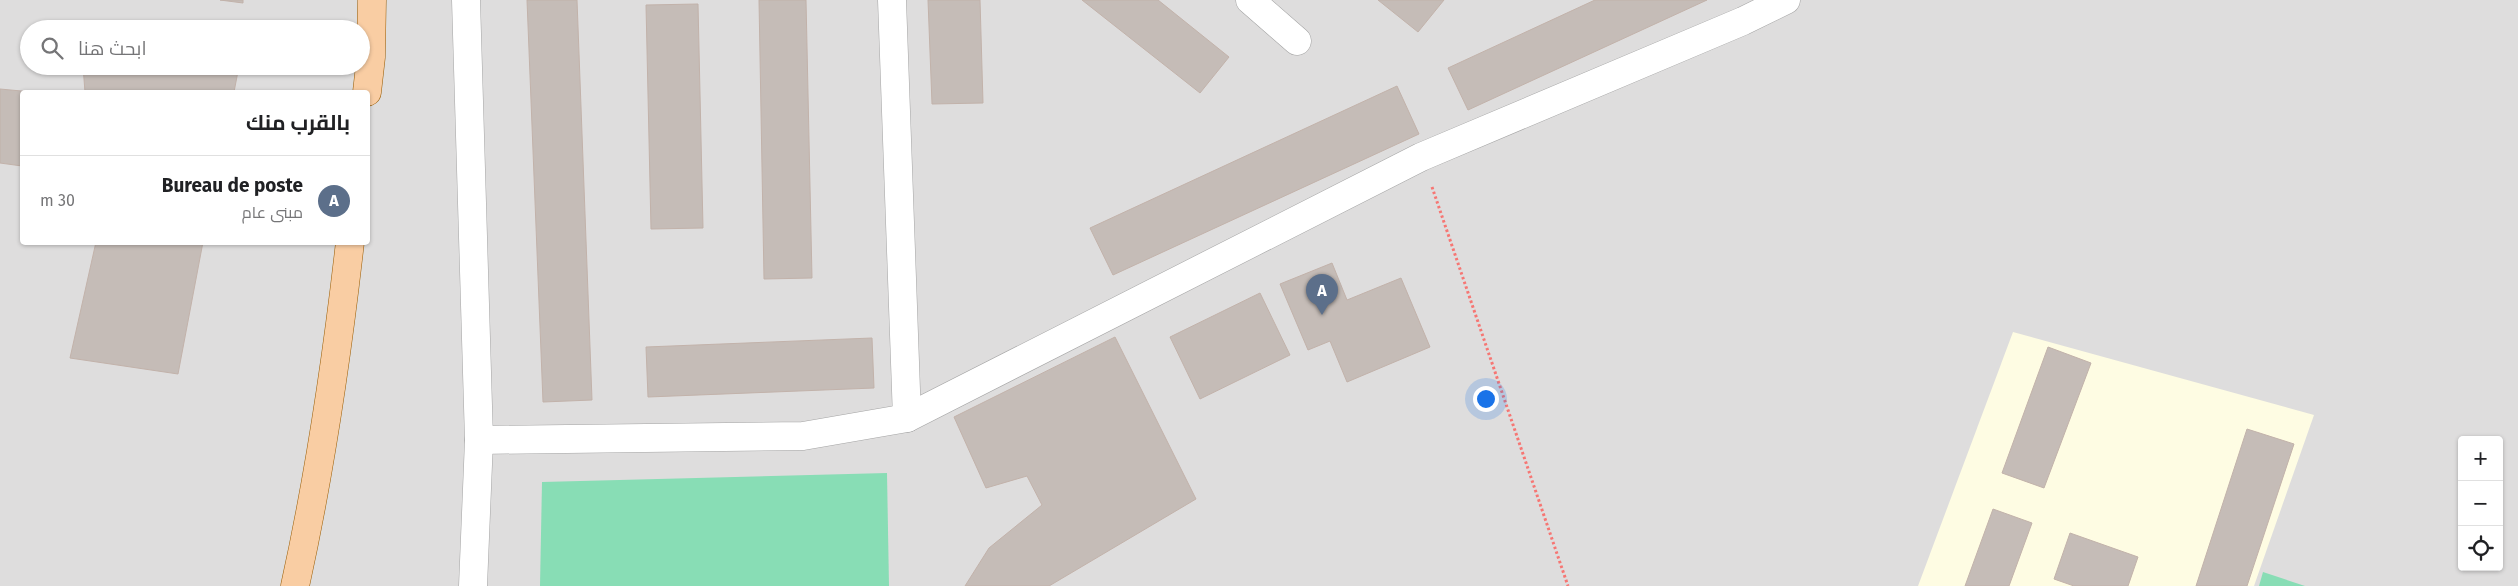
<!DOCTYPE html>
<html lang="ar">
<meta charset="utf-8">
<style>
body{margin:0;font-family:"Fira Sans",Cairo,sans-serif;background:#f2f2f2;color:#202124;direction:rtl}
.controls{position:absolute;right:15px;bottom:15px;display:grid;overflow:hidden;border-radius:5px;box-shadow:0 1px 4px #0004}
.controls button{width:45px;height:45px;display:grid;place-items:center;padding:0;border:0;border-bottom:1px solid #e0e0e0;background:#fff;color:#202124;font:25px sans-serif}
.you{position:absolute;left:1485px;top:398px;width:18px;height:18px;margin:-12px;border:4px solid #fff;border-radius:50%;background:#1a73e8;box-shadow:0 0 0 8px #1a73e833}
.badge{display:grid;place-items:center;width:32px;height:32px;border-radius:50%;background:#2563eb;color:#fff;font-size:16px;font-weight:700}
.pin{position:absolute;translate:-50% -41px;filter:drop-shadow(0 1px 2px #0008)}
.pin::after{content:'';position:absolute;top:26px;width:18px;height:15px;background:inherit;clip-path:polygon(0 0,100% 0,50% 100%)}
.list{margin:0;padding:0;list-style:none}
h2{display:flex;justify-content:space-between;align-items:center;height:65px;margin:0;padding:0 20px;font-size:21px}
h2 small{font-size:16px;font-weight:400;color:#757577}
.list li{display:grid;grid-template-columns:32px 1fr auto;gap:15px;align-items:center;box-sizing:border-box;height:90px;padding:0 20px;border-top:1px solid #e0e0e0}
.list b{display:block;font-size:19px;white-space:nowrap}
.list p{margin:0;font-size:16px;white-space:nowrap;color:#757577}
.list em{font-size:16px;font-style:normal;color:#757577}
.icon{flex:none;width:28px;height:28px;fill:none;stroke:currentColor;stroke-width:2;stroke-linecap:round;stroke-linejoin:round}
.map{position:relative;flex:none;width:2518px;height:586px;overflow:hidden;direction:ltr}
.search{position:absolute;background:#fff;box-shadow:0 1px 4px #0004;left:20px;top:20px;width:350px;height:55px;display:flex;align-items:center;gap:12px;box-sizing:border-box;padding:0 18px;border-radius:28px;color:#757577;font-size:19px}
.panel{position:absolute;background:#fff;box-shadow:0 1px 4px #0004;left:20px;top:90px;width:350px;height:155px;border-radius:5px;direction:rtl}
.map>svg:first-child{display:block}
</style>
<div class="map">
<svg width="2518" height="586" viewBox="0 0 2518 586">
<rect width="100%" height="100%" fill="#f1ede7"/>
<path fill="#dedddd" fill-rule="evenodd" d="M0,0H2518V586H0ZM29,29H361V66H29ZM22,92H368V242H22ZM2462,440H2499V567H2462Z"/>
<path fill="#fefce3" d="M2013,332L2314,415L2254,586H1918Z"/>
<g fill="#88ddb5">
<path d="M887,473L889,586H540L542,482Z"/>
<path d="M2263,572L2305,586H2259Z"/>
</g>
<g fill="#c5bcb7" stroke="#c2b2aa">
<path d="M220,0H243V3Z"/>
<path d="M527,0H577L592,400L543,402Z"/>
<path d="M759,0H806L812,278L764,279Z"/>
<path d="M928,0H980L983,103L932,104Z"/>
<path d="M1082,0H1158L1229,57L1200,93Z"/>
<path d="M1378,0H1444L1418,32Z"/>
<path d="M1595,0H1707L1468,110L1448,68Z"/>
<path d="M698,4L703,228L651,229L646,5Z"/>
<path d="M83,66H239L234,92H85Z"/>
<path d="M1397,86L1419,134L1113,275L1090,228Z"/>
<path d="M0,89L32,92H22V166L0,163Z"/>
<path d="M96,242H203L178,374L70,358Z"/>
<path d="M1332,263L1347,300L1401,278L1430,347L1347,382L1330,341L1308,350L1280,284Z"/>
<path d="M1260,293L1290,355L1200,399L1170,337Z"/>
<path d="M1115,337L1196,499L1049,586H965L989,548L1042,505L1027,476L986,488L954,417Z"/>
<path d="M872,338L874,388L648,397L646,347Z"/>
<path d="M2048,347L2091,363L2044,488L2002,473Z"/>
<path d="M2247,429L2294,444L2247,586H2196Z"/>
<path d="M1993,509L2032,523L2009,586H1965Z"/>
<path d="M2070,533L2138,557L2128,586H2074L2054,579Z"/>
</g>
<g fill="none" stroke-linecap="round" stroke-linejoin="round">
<defs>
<g id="minor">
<path d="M466,0L479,440L473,586"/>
<path d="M892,0L907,418"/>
<path d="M1250,0L1297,41"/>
<path d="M479,440L803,436L907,418L1421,157L1743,21L1786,0"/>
</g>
<g id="primary">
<path d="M367,92L371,57L372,0"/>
<path d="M295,586C320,473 337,357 350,242"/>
</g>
</defs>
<use href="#minor" stroke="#a4a4a4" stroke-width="29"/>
<use href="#primary" stroke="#995c04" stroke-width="29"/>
<path stroke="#f67673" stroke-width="3" stroke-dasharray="2.5 2.5" stroke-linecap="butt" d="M1432,187L1568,586"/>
<use href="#minor" stroke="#fff" stroke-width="28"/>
<use href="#primary" stroke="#f9cda3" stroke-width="28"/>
</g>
</svg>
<div class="controls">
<button>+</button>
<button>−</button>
<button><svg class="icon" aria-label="locate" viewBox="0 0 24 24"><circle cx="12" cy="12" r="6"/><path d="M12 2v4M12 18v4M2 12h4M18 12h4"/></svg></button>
</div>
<div class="you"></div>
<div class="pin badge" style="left:1322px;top:315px;background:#5c6f8a">A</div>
<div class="search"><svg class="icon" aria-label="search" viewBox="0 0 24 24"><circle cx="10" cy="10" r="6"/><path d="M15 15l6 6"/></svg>ابحث هنا</div>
<section class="panel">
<h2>بالقرب منك<small></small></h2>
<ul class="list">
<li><span class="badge" style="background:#5c6f8a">A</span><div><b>Bureau de poste</b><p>مبنى عام</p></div><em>30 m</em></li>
</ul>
</section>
</div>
